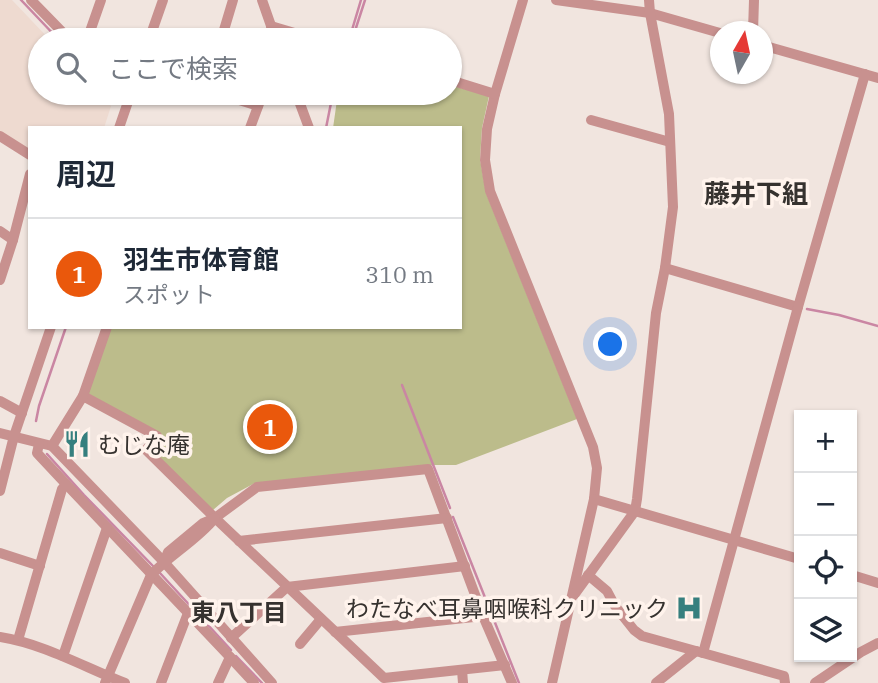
<!DOCTYPE html>
<html lang="ja">
<meta charset="utf-8">
<style>
body{margin:0;font-family:"IBM Plex Serif","Noto Sans JP",serif;background:#f6f6f7;color:#1f2937}
.controls{position:absolute;right:21px;bottom:21px;display:grid;overflow:hidden;border-radius:0px;box-shadow:0 2px 5px #0004}
.controls button{width:63px;height:63px;display:grid;place-items:center;padding:0;border:0;border-bottom:2px solid #e0e1e3;background:#fff;color:#1f2937;font:35px sans-serif}
.compass{position:absolute;left:710px;top:21px;width:63px;height:63px;border-radius:50%;background:#fff;box-shadow:0 2px 5px #0004;rotate:9deg}
.you{position:absolute;left:611px;top:345px;width:24px;height:24px;margin:-18px;border:5px solid #fff;border-radius:50%;background:#1a73e8;box-shadow:0 0 0 10px #1a73e833}
.badge{display:grid;place-items:center;width:46px;height:46px;border-radius:50%;background:#ea580c;color:#fff;font-size:23px;font-weight:700}
.pin{position:absolute;translate:-50% -50%;border:4px solid #fff;box-shadow:0 2px 7px #0006}
.list{margin:0;padding:0;list-style:none}
h2{display:flex;justify-content:space-between;align-items:center;height:91px;margin:0;padding:0 28px;font-size:30px}
h2 small{font-size:23px;font-weight:400;color:#747a83}
.list li{display:grid;grid-template-columns:46px 1fr auto;gap:21px;align-items:center;box-sizing:border-box;height:112px;padding:0 28px;border-top:2px solid #e0e1e3}
.list b{display:block;font-size:26px;white-space:nowrap}
.list p{margin:0;font-size:23px;white-space:nowrap;color:#747a83}
.list em{font-size:23px;font-style:normal;color:#747a83}
.icon{flex:none;width:38px;height:38px;fill:none;stroke:currentColor;stroke-width:2;stroke-linecap:round;stroke-linejoin:round}
.map{position:relative;flex:none;width:878px;height:683px;overflow:hidden}
.search{position:absolute;background:#fff;box-shadow:0 2px 5px #0004;left:28px;top:28px;width:434px;height:77px;display:flex;align-items:center;gap:18px;box-sizing:border-box;padding:0 24px;border-radius:38px;color:#747a83;font-size:26px}
.panel{position:absolute;background:#fff;box-shadow:0 2px 5px #0004;left:28px;top:126px;width:434px;height:203px;border-radius:0px}
.map>svg:first-child{display:block}
</style>
<div class="map">
<svg width="878" height="683" viewBox="0 0 878 683">
<rect width="100%" height="100%" fill="#f1e5df"/>
<path fill="#eedad0" d="M0,0H12L50,40H40V93H98L111,106L104,128H30V150L0,132Z"/>
<path fill="#bcbc8b" d="M450,85L489,96L482,128L480,159L486,193L577,419L456,465H427L255,483L227,498L213,510L151,449L163,435L86,393L110,327H460V128H333L338,93H450Z"/>
<g fill="none" stroke-linecap="round" stroke-linejoin="round">
<g stroke="#ca86a3" stroke-width="2.5">
<path d="M21,0L59,40"/>
<path d="M350,36L353,37L365,0"/>
<path d="M349,40L361,0"/>
<path d="M111,93L119,101"/>
<path d="M326,128L333,93"/>
<path d="M807,309L839,315L878,326"/>
<path d="M402,385L450,508"/>
<path d="M36,421L39,406L66,327"/>
<path d="M47,454L84,495L153,566"/>
<path d="M453,517L519,683"/>
<path d="M159,572L231,650"/>
<path d="M236,656L262,683"/>
</g>
<g stroke="#c8918f" stroke-width="10">
<path d="M31,0L70,40"/>
<path d="M262,0L276,40"/>
<path d="M523,0L495,94L487,129L485,160L490,191L593,447L597,468L594,499L552,683"/>
<path d="M556,0L650,13L720,33"/>
<path d="M271,26L318,40"/>
<path d="M753,32L754,0"/>
<path d="M87,40L101,0"/>
<path d="M149,40L163,0"/>
<path d="M221,40L233,0"/>
<path d="M762,45L878,78"/>
<path d="M450,80L495,94"/>
<path d="M217,93L258,106"/>
<path d="M296,93L309,128"/>
<path d="M591,120L670,142"/>
<path d="M119,128L131,93"/>
<path d="M250,128L263,93"/>
<path d="M0,136L30,155"/>
<path d="M0,231L13,240"/>
<path d="M665,268L798,307"/>
<path d="M0,280L13,240L30,174"/>
<path d="M83,396L157,436L146,450L215,518L384,678L505,665"/>
<path d="M0,401L22,413"/>
<path d="M0,433L52,446L164,562L272,683"/>
<path d="M52,446L83,396L107,327"/>
<path d="M66,484L230,657L218,683"/>
<path d="M0,491L14,436L51,327"/>
<path d="M594,499L799,559"/>
<path d="M215,518L257,487L428,469L483,616L512,683"/>
<path d="M239,541L447,518"/>
<path d="M0,553L40,566"/>
<path d="M588,575L607,591L615,606L634,630L642,636L703,653"/>
<path d="M852,575L878,583"/>
<path d="M574,595L635,511L637,499L656,313L665,268L673,207L669,114L650,13L649,0"/>
<path d="M335,632L483,616"/>
<path d="M0,637C44,644 84,667 125,683"/>
<path d="M231,638L287,587L465,566"/>
<path d="M18,640L62,489L66,484L37,453L39,444"/>
<path d="M300,644L321,619"/>
<path d="M63,656L107,528"/>
<path d="M230,657L254,683"/>
<path d="M462,670L463,683"/>
<path d="M105,683L151,575C171,554 197,540 215,518L203,523L168,552L164,562"/>
<path d="M161,683L188,613"/>
<path d="M656,683L696,651"/>
<path d="M785,683L784,676L703,653L798,307L865,74"/>
<path d="M815,683L861,652L878,643"/>
</g>
</g>
<defs>
<symbol id="restaurant-bare" viewBox="-9 -9 18 18"><path d="M-5-6h1v4h1v-4h1v4h1v-4h1v5L-1.5 .5V6h-2V.5L-5-1ZM5-6V6H3V1.5H1.5Q1.5-4 5-6Z" fill="#367f7e" stroke="#fff3ec" stroke-width="2.5" paint-order="stroke"/></symbol>
<symbol id="hospital-bare" viewBox="-9 -9 18 18"><path d="M-5-5h3v3.5h4V-5h3V5h-3V1.5h-4V5h-3Z" fill="#367f7e" stroke="#fff3ec" stroke-width="2.5" paint-order="stroke"/></symbol>
</defs>
<g fill-rule="evenodd">
<use href="#restaurant-bare" x="58" y="425" width="38" height="38"/>
<use href="#hospital-bare" x="670" y="589" width="38" height="38"/>
</g>
<g text-anchor="middle" dominant-baseline="central" stroke-width="7" stroke-linejoin="round" paint-order="stroke">
<g font-size="23" fill="#36322f" stroke="#fff3ec" text-anchor="start">
<text x="98" y="444">むじな庵</text>
<text x="668" y="608" text-anchor="end">わたなべ耳鼻咽喉科クリニック</text>
</g>
<g font-size="24" font-weight="bold" fill="#36322f" stroke="#fff3ec">
<text x="239" y="612">東八丁目</text>
</g>
<g font-size="26" font-weight="bold" fill="#36322f" stroke="#fff3ec">
<text x="756" y="193">藤井下組</text>
</g>
</g>
</svg>
<div class="controls">
<button>+</button>
<button>−</button>
<button><svg class="icon" aria-label="locate" viewBox="0 0 24 24"><circle cx="12" cy="12" r="6"/><path d="M12 2v4M12 18v4M2 12h4M18 12h4"/></svg></button>
<button><svg class="icon" aria-label="layers" viewBox="0 0 24 24"><path d="M12 4l9 5-9 5-9-5zM3 14l9 5 9-5"/></svg></button>
</div>
<svg class="compass" viewBox="-18 -18 36 36"><path d="M0-13l5 13h-10z" fill="#e53935"/><path d="M0 13l5-13h-10z" fill="#747a83"/></svg>
<div class="you"></div>
<div class="pin badge" style="left:270px;top:427px">1</div>
<div class="search"><svg class="icon" aria-label="search" viewBox="0 0 24 24"><circle cx="10" cy="10" r="6"/><path d="M15 15l6 6"/></svg>ここで検索</div>
<section class="panel">
<h2>周辺<small></small></h2>
<ul class="list">
<li><span class="badge">1</span><div><b>羽生市体育館</b><p>スポット</p></div><em>310 m</em></li>
</ul>
</section>
</div>
